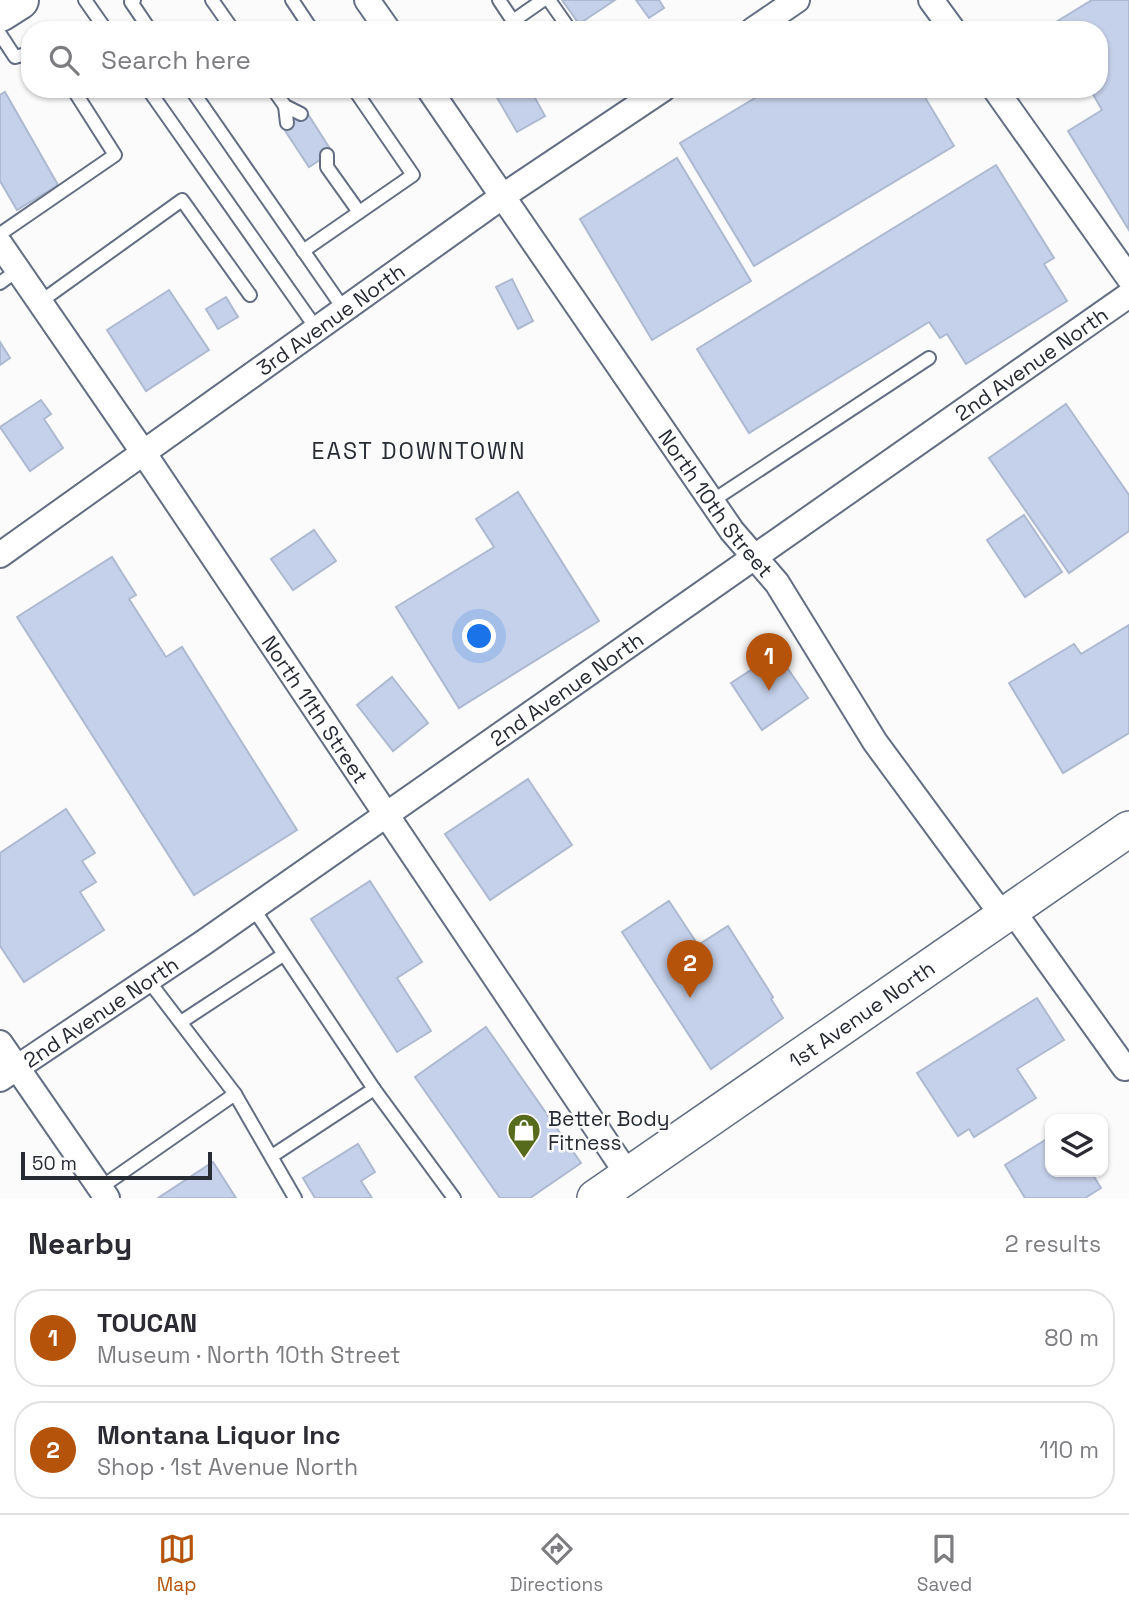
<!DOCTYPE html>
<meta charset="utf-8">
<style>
body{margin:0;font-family:"Space Grotesk",sans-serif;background:#f2f2f3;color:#2b2b33}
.controls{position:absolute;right:21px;bottom:21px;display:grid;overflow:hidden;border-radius:14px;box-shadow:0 2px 5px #0004}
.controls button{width:63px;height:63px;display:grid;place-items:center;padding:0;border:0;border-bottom:2px solid #e1e1e2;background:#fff;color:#2b2b33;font:35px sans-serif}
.scale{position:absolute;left:21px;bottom:18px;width:191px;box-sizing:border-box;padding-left:7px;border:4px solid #262b34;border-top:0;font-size:19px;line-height:24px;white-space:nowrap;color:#262b34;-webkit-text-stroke:5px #fbfbfb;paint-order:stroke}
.you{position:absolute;left:480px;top:637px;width:24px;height:24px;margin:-18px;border:5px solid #fff;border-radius:50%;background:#1a73e8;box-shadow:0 0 0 10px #1a73e833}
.badge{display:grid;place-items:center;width:46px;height:46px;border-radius:50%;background:#b45309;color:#fff;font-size:23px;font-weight:700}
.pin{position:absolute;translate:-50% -58px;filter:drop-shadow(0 2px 4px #0008)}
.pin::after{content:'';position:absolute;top:37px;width:24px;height:21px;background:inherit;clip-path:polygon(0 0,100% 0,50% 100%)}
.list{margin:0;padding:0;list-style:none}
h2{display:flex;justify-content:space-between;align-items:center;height:91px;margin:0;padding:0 28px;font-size:30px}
h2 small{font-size:23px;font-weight:400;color:#7c7c81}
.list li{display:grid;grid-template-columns:46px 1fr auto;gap:21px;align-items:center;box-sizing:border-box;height:98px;margin:0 14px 14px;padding:0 14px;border:2px solid #e1e1e2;border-radius:28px}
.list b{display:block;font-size:26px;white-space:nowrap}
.list p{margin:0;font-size:23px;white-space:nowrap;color:#7c7c81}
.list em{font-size:23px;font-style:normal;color:#7c7c81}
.icon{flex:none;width:38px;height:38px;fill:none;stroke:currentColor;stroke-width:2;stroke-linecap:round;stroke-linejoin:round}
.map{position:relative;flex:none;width:1129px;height:1198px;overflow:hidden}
.search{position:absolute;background:#fff;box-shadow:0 2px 5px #0004;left:21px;right:21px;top:21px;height:77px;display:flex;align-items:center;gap:18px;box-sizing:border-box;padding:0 24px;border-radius:28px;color:#7c7c81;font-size:26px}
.sheet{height:315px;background:#fff}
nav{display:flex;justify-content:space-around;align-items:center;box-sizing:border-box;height:98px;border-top:2px solid #e1e1e2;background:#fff;font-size:19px;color:#7c7c81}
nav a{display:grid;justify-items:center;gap:4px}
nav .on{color:#b45309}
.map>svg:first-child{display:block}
</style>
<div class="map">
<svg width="1129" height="1198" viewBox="0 0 1129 1198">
<rect width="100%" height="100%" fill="#fbfbfb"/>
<g fill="#c5d1ea" stroke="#adb9d1" stroke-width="2">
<path d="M562,0H615L579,24Z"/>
<path d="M636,0H659L664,8L649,18Z"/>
<path d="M1092,0H1129V230L1068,131L1102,110L1090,89H1099V30H1054L1051,25Z"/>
<path d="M492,89H530L545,116L517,132Z"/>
<path d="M770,89H920L954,146L754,266L680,143Z"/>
<path d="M5,92L58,185L17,210L0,181V95Z"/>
<path d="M306,111L332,152L309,167L282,126Z"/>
<path d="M677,158L751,281L652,340L580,219Z"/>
<path d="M996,165L1054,258L1044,264L1067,301L966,364L947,334L940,338L929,322L749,433L697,349Z"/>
<path d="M512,279L533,321L518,329L496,287Z"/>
<path d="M169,290L209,350L146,391L107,330Z"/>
<path d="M226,297L238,317L218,329L206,309Z"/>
<path d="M0,342L10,358L0,365Z"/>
<path d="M41,400L51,414L44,419L63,448L30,471L0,427Z"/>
<path d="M1066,404L1129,495V531L1069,573L989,458Z"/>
<path d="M518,492L599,621L459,708L396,607L494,547L476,519Z"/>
<path d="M1024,515L1062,572L1025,597L987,540Z"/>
<path d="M314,530L336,561L293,590L271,559Z"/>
<path d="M112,557L136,595L129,599L166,657L182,647L297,830L194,895L17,617Z"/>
<path d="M1129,625V733L1063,773L1009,683L1074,644L1081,654Z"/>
<path d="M777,653L808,698L762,730L731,683Z"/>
<path d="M392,677L428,723L393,751L357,705Z"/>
<path d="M528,779L572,845L490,900L445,834Z"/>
<path d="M66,809L95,853L82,861L96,882L80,892L104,930L24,982L0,946V853Z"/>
<path d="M370,881L422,962L397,978L431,1031L397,1052L311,919Z"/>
<path d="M669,901L698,945L728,926L773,997L771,999L783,1018L711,1069L622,932Z"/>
<path d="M1037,998L1064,1040L1017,1069L1036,1098L974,1137L969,1129L958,1136L917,1073Z"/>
<path d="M486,1027L581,1163L530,1198H500L415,1077Z"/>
<path d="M1050,1137V1172H1091L1101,1188L1085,1198H1025L1005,1165Z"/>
<path d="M358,1144L375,1172L361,1181L372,1198H315L303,1178Z"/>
<path d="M213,1162L236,1198H158Z"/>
</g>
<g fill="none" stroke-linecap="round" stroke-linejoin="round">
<defs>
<g id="service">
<path d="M85,0L106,30"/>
<path d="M134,0L131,2L150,30"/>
<path d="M212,0L233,30"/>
<path d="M292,0L312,30"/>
<path d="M499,0L513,21L543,0"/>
<path d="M549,0L570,30"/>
<path d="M0,34L15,57L30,53"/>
<path d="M148,89L316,328"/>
<path d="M191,89L343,308"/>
<path d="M273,89L285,106L301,114"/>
<path d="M285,106L287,123"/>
<path d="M327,155V167L359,212"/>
<path d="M0,234L115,155L73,89"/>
<path d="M303,251L413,175L354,89"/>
<path d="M0,283L18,270"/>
<path d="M40,302L182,200L250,295"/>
<path d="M712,501L929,358"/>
<path d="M253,908L374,1089L272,1156"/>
<path d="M181,1022L283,955"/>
<path d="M374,1089L454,1198"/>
<path d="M235,1094L295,1198"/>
<path d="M100,1188L235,1094L148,980"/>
</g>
<g id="minor">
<path d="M367,0L388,30"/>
<path d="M931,0L953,30"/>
<path d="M753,30L797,0"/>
<path id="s1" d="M429,89L732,531L777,583L875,742L1003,916"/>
<path d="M995,89L1129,278"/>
<path id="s2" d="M0,244L143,452L628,1175"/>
<path id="s3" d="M0,555L503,196L663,89"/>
<path d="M1012,910L1125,1068"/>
<path d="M0,1043L107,1198"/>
<path id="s4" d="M0,1079L203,943L1129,295"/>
</g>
<g id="secondary">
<path id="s5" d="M595,1198L1129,829"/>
</g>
<path id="primary" d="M0,12L19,0"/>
</defs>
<use href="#service" stroke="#636e84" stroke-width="16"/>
<use href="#minor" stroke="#636e84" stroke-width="28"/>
<use href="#secondary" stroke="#636e84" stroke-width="38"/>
<use href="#primary" stroke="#636e84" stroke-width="42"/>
<use href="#service" stroke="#fff" stroke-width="12"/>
<use href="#minor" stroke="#fff" stroke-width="24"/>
<use href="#secondary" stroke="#fff" stroke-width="35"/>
<use href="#primary" stroke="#fff" stroke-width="38"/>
</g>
<defs>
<symbol id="shop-pin" viewBox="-11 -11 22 30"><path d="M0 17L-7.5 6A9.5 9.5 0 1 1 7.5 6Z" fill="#566c1c" stroke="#fbfbfb"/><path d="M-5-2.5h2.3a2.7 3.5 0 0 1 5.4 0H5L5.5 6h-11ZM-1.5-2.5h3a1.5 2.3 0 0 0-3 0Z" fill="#fff"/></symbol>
</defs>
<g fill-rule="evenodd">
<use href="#shop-pin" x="505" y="1111" width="38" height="52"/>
</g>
<g text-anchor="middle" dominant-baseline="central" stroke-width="5" stroke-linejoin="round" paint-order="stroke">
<g font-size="21" fill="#262b34" stroke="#fbfbfb">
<text stroke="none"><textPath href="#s3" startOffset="406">3rd Avenue North</textPath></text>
<text stroke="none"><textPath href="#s4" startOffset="1255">2nd Avenue North</textPath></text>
<text stroke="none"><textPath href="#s1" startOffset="504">North 10th Street</textPath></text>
<text stroke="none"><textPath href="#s4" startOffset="688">2nd Avenue North</textPath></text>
<text stroke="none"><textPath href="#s2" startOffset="562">North 11th Street</textPath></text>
<text stroke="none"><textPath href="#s4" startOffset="121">2nd Avenue North</textPath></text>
<text stroke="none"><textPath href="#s5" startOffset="324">1st Avenue North</textPath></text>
</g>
<g font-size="21" fill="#262b34" stroke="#fbfbfb" text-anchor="start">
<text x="548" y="1118">Better Body<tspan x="548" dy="24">Fitness</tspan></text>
</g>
<g font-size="23" letter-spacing="2" fill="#262b34" stroke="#fbfbfb">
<text x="419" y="451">EAST DOWNTOWN</text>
</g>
</g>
</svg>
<div class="controls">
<button><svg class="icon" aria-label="layers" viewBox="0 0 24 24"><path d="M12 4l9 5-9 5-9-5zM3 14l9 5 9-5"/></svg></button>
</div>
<div class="scale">50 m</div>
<div class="you"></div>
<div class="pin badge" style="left:769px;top:691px">1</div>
<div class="pin badge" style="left:690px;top:998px">2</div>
<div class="search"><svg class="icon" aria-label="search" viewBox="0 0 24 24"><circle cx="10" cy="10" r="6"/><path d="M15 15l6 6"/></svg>Search here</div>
</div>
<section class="sheet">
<h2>Nearby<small>2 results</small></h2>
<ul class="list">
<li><span class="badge">1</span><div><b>TOUCAN</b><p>Museum · North 10th Street</p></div><em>80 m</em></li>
<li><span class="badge">2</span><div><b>Montana Liquor Inc</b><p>Shop · 1st Avenue North</p></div><em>110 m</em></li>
</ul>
</section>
<nav>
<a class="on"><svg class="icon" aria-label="map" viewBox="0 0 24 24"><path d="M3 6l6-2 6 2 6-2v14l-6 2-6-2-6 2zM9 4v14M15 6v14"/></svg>Map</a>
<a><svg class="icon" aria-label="directions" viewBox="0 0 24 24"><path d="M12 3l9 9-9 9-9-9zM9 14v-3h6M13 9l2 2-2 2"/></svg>Directions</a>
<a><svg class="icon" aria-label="saved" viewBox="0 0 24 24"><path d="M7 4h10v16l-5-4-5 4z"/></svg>Saved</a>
</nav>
